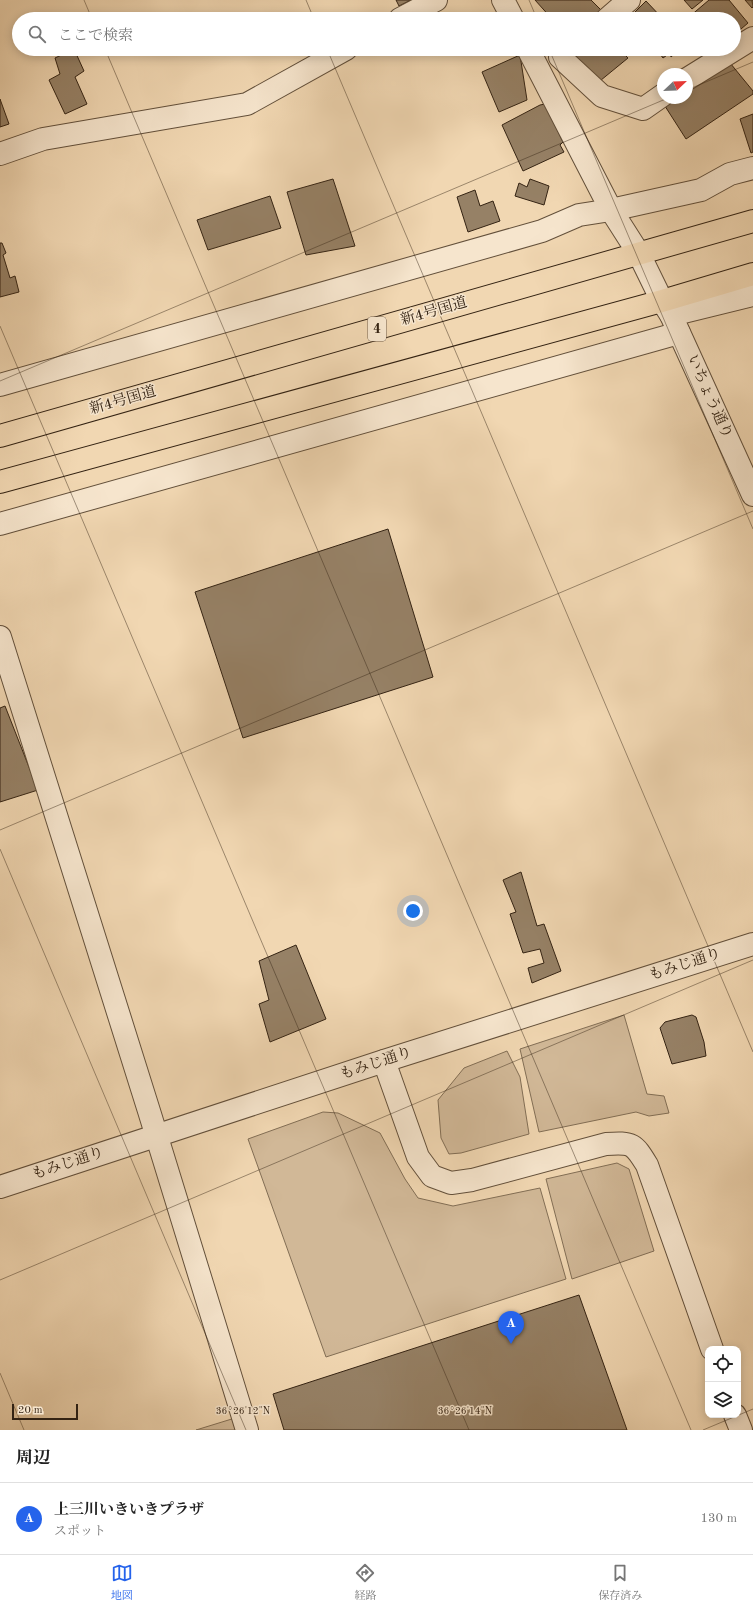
<!DOCTYPE html>
<html lang="ja">
<meta charset="utf-8">
<style>
body{margin:0;font-family:"Old Standard TT","Noto Serif JP",serif;background:#f6f6f6;color:#222}
.controls{position:absolute;right:12px;bottom:12px;display:grid;overflow:hidden;border-radius:8px;box-shadow:0 2px 10px #0003}
.controls button{width:36px;height:36px;display:grid;place-items:center;padding:0;border:0;border-bottom:1px solid #e0e0e0;background:#fff;color:#222;font:20px sans-serif}
.compass{position:absolute;left:657px;top:68px;width:36px;height:36px;border-radius:50%;background:#fff;box-shadow:0 2px 10px #0003;rotate:67deg}
.scale{position:absolute;left:12px;bottom:10px;width:66px;box-sizing:border-box;padding-left:4px;border:2px solid #342313;border-top:0;font-size:11px;line-height:14px;white-space:nowrap;color:#342313;-webkit-text-stroke:3px #f6e5cd;paint-order:stroke}
.you{position:absolute;left:413px;top:911px;width:14px;height:14px;margin:-10px;border:3px solid #fff;border-radius:50%;background:#1a73e8;box-shadow:0 0 0 6px #1a73e833}
.badge{display:grid;place-items:center;width:26px;height:26px;border-radius:50%;background:#2563eb;color:#fff;font-size:13px;font-weight:700}
.pin{position:absolute;translate:-50% -33px;filter:drop-shadow(0 1px 2px #0008)}
.pin::after{content:'';position:absolute;top:21px;width:14px;height:12px;background:inherit;clip-path:polygon(0 0,100% 0,50% 100%)}
.list{margin:0;padding:0;list-style:none}
h2{display:flex;justify-content:space-between;align-items:center;height:52px;margin:0;padding:0 16px;font-size:17px}
h2 small{font-size:13px;font-weight:400;color:#767676}
.list li{display:grid;grid-template-columns:26px 1fr auto;gap:12px;align-items:center;box-sizing:border-box;height:72px;padding:0 16px;border-top:1px solid #e0e0e0}
.list b{display:block;font-size:15px;white-space:nowrap}
.list p{margin:0;font-size:13px;white-space:nowrap;color:#767676}
.list em{font-size:13px;font-style:normal;color:#767676}
.icon{flex:none;width:22px;height:22px;fill:none;stroke:currentColor;stroke-width:2;stroke-linecap:round;stroke-linejoin:round}
.map{position:relative;flex:none;width:753px;height:1430px;overflow:hidden}
.search{position:absolute;background:#fff;box-shadow:0 2px 10px #0003;left:12px;right:12px;top:12px;height:44px;display:flex;align-items:center;gap:10px;box-sizing:border-box;padding:0 14px;border-radius:22px;color:#767676;font-size:15px}
.sheet{height:124px;background:#fff}
nav{display:flex;justify-content:space-around;align-items:center;box-sizing:border-box;height:56px;border-top:1px solid #e0e0e0;background:#fff;font-size:11px;color:#767676}
nav a{display:grid;justify-items:center;gap:2px}
nav .on{color:#2563eb}
.map>svg:first-child{display:block}
</style>
<div class="map">
<svg width="753" height="1430" viewBox="0 0 753 1430">
<rect width="100%" height="100%" fill="#f1d7b2"/>
<filter id="stains"><feTurbulence type="fractalNoise" baseFrequency=".005" numOctaves="4"/><feColorMatrix values="0 0 0 0 .2 0 0 0 0 .09 0 0 0 0 .02 0 0 0 .5 -.17"/></filter>
<radialGradient id="worn" r=".72"><stop offset=".6" stop-color="#630" stop-opacity="0"/><stop offset="1" stop-color="#630" stop-opacity=".3"/></radialGradient>
<g fill="#d1b897" stroke="#826e55">
<path d="M624,1015L647,1094L664,1096L669,1113L649,1116L636,1112L539,1132L520,1049Z"/>
<path d="M507,1051L520,1077L529,1134L461,1153L449,1154L441,1138L438,1100L464,1068Z"/>
<path d="M323,1112L338,1113L380,1133L405,1179L418,1198L453,1206L540,1188L566,1279L326,1357L248,1139Z"/>
<path d="M617,1163L629,1169L654,1251L572,1279L546,1179Z"/>
<path d="M235,1418L238,1430H196Z"/>
</g>
<g fill="#968166" stroke="#342313">
<path d="M396,0H411L399,6Z"/>
<path d="M535,0H591L602,11L592,19H552Z"/>
<path d="M684,0H703L692,9Z"/>
<path d="M709,0H729L748,23L734,35V19H691L689,17Z"/>
<path d="M745,0H753V7L752,8Z"/>
<path d="M646,1L663,19H628Z"/>
<path d="M74,49L84,71L75,77L87,104L65,114L49,80L60,74L55,58Z"/>
<path d="M577,49H619L628,58L595,85L570,55Z"/>
<path d="M658,49H680L671,57L670,53L663,58L657,50Z"/>
<path d="M520,55L527,100L499,112L482,72Z"/>
<path d="M726,58L753,91V94L686,139L663,103L670,98H687V86Z"/>
<path d="M0,99L9,124L0,127Z"/>
<path d="M545,104L563,142L560,145L564,152L523,171L502,125L540,105Z"/>
<path d="M753,114V152L751,153L740,119Z"/>
<path d="M333,179L355,246L306,255L287,192Z"/>
<path d="M530,179L549,186L544,205L515,196L519,183L527,187Z"/>
<path d="M475,190L480,206L493,201L500,221L468,232L457,197Z"/>
<path d="M270,196L281,228L208,250L197,220Z"/>
<path d="M0,243H2L6,253L3,255L10,278L15,276L19,292L0,297Z"/>
<path d="M388,529L433,677L243,738L195,592Z"/>
<path d="M5,706L38,790L0,802V708Z"/>
<path d="M521,872L537,926L544,924L561,971L532,983L528,968L544,963L540,949L523,953L510,914L516,912L503,880Z"/>
<path d="M296,945L326,1019L270,1042L259,1004L269,1000L259,961Z"/>
<path d="M692,1015L696,1017L704,1042L706,1056L672,1064L660,1028L665,1022Z"/>
<path d="M579,1295L627,1430H284L273,1394Z"/>
</g>
<g fill="none" stroke-linecap="round" stroke-linejoin="round">
<defs>
<g id="minor">
<path d="M400,19L436,0"/>
<path d="M607,19L629,0"/>
<path d="M560,57L602,96L643,109L663,95"/>
<path d="M687,79L753,38"/>
<path d="M0,154L43,139L247,104L346,49"/>
<path d="M671,315L753,295"/>
<path d="M0,385L542,231L579,215L611,210L701,190L730,174L753,168"/>
<path d="M0,524L679,333"/>
<path d="M0,637L149,1111L247,1430"/>
</g>
<g id="tertiary">
<path d="M503,0L513,19"/>
<path d="M528,49L611,210L639,254L662,301L671,315L753,495"/>
<path d="M384,1061L418,1157L432,1176L451,1183L472,1180L606,1144C633,1142 634,1144 647,1165L712,1349"/>
<path d="M0,1187L384,1061L753,944"/>
<path d="M735,1415L741,1430"/>
</g>
<g id="trunk">
<path d="M0,436L753,221"/>
<path d="M0,482L662,301L753,274"/>
</g>
</defs>
<use href="#minor" stroke="#63503b" stroke-width="24"/>
<use href="#tertiary" stroke="#63503b" stroke-width="24"/>
<use href="#trunk" stroke="#342313" stroke-width="24"/>
<use href="#minor" stroke="#f6e5cd" stroke-width="22"/>
<use href="#tertiary" stroke="#f6e5cd" stroke-width="22"/>
<use href="#trunk" stroke="#f1d7b2" stroke-width="22"/>
</g>
<path fill="none" stroke="#342313" stroke-width="1" stroke-opacity="0.45" d="M84,0L92,19M306,0L314,19M529,0L537,19M751,0L753,5M105,49L691,1430M327,49L753,1052M549,49L753,529M687,90L753,62M0,326L469,1430M0,381L668,98M0,830L753,511M0,849L246,1430M0,1280L753,960M0,1373L24,1430M703,1430L753,1409"/>
<g text-anchor="middle" dominant-baseline="central" stroke-width="3" stroke-linejoin="round" paint-order="stroke">
<rect fill="#f6e5cd" stroke="#6e5d4b" stroke-width="1" x="368" y="317" width="18" height="24" rx="3"/>
<g font-size="14" font-weight="bold" fill="#342313">
<text x="377" y="329">4</text>
</g>
<g font-size="15" fill="#342313" stroke="#f6e5cd">
<text transform="translate(434 312) rotate(-16)">新4号国道</text>
<text transform="translate(709 397) rotate(66)">いちょう通り</text>
<text transform="translate(123 401) rotate(-16)">新4号国道</text>
<text transform="translate(685 965) rotate(-18)">もみじ通り</text>
<text transform="translate(376 1064) rotate(-18)">もみじ通り</text>
<text transform="translate(68 1164) rotate(-18)">もみじ通り</text>
</g>
</g>
<g font-size="10" text-anchor="middle" fill="#342313" stroke="#f6e5cd" stroke-width="3" stroke-linejoin="round" paint-order="stroke">
<text x="243" y="1414">36°26'12"N</text>
<text x="465" y="1414">36°26'14"N</text>
</g>
<rect width="100%" height="100%" filter="url(#stains)"/>
<rect width="100%" height="100%" fill="url(#worn)"/>
</svg>
<div class="controls">
<button><svg class="icon" aria-label="locate" viewBox="0 0 24 24"><circle cx="12" cy="12" r="6"/><path d="M12 2v4M12 18v4M2 12h4M18 12h4"/></svg></button>
<button><svg class="icon" aria-label="layers" viewBox="0 0 24 24"><path d="M12 4l9 5-9 5-9-5zM3 14l9 5 9-5"/></svg></button>
</div>
<svg class="compass" viewBox="-18 -18 36 36"><path d="M0-13l5 13h-10z" fill="#e53935"/><path d="M0 13l5-13h-10z" fill="#767676"/></svg>
<div class="scale">20 m</div>
<div class="you"></div>
<div class="pin badge" style="left:511px;top:1344px">A</div>
<div class="search"><svg class="icon" aria-label="search" viewBox="0 0 24 24"><circle cx="10" cy="10" r="6"/><path d="M15 15l6 6"/></svg>ここで検索</div>
</div>
<section class="sheet">
<h2>周辺<small></small></h2>
<ul class="list">
<li><span class="badge">A</span><div><b>上三川いきいきプラザ</b><p>スポット</p></div><em>130 m</em></li>
</ul>
</section>
<nav>
<a class="on"><svg class="icon" aria-label="map" viewBox="0 0 24 24"><path d="M3 6l6-2 6 2 6-2v14l-6 2-6-2-6 2zM9 4v14M15 6v14"/></svg>地図</a>
<a><svg class="icon" aria-label="directions" viewBox="0 0 24 24"><path d="M12 3l9 9-9 9-9-9zM9 14v-3h6M13 9l2 2-2 2"/></svg>経路</a>
<a><svg class="icon" aria-label="saved" viewBox="0 0 24 24"><path d="M7 4h10v16l-5-4-5 4z"/></svg>保存済み</a>
</nav>
